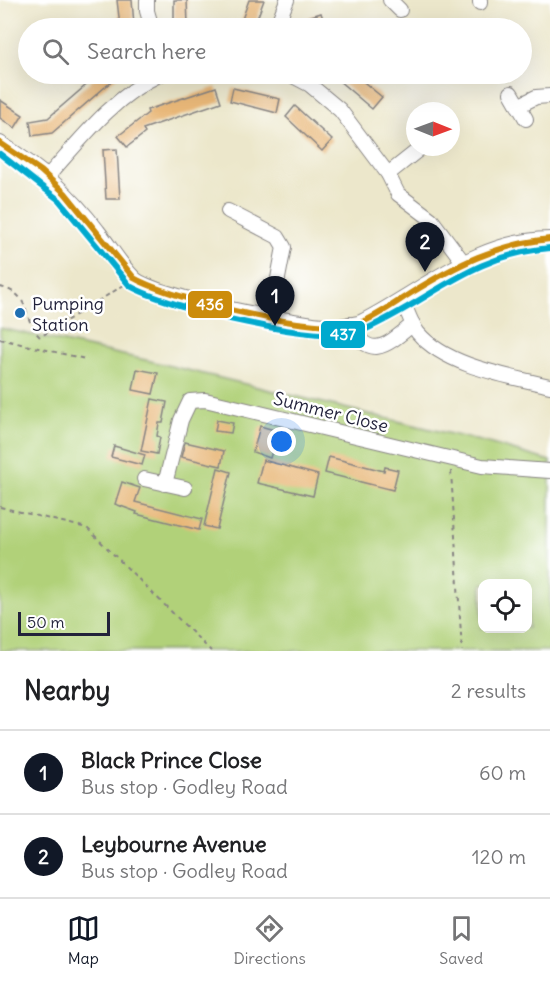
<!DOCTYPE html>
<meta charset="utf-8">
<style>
body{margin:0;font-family:Delius,sans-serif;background:#f6f6f6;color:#202124}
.controls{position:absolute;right:18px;bottom:18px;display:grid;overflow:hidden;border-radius:12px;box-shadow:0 6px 24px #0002}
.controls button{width:54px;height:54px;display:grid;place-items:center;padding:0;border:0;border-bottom:2px solid #e0e0e0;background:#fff;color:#202124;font:30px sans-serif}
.compass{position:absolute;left:406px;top:102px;width:54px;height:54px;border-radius:50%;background:#fff;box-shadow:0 6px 24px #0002;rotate:91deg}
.scale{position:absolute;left:18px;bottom:15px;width:92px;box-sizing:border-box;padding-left:6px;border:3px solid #22223b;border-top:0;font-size:16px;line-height:21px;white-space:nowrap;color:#22223b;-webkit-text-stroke:4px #fff;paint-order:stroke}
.you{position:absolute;left:282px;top:442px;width:21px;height:21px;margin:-15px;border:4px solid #fff;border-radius:50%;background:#1a73e8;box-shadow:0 0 0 9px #1a73e833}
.badge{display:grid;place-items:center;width:39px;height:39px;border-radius:50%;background:#111827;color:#fff;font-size:20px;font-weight:700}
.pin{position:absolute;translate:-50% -50px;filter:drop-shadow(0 2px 3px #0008)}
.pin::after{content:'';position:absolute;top:32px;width:21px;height:18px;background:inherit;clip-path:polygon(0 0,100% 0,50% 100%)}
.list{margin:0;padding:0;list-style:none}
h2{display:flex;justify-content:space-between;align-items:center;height:78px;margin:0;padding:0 24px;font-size:26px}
h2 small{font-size:20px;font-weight:400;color:#757577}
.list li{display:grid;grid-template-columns:39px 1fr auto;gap:18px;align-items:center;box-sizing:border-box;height:84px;padding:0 24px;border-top:2px solid #e0e0e0}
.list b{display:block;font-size:22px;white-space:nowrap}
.list p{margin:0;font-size:20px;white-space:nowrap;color:#757577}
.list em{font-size:20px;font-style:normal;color:#757577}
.icon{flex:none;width:33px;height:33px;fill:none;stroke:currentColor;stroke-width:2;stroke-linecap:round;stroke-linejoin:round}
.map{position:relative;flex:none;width:550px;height:651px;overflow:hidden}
.search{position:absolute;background:#fff;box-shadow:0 6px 24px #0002;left:18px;right:18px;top:18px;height:66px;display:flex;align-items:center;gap:15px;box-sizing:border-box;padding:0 21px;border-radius:33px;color:#757577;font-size:22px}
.sheet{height:246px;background:#fff}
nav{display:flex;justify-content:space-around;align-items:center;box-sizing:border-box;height:84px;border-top:2px solid #e0e0e0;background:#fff;font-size:16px;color:#757577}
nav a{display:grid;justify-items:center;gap:3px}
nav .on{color:#111827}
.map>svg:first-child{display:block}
</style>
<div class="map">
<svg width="550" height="651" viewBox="0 0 550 651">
<rect width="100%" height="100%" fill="#fff"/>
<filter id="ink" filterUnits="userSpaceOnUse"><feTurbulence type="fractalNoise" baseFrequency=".0167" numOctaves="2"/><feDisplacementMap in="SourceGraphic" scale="12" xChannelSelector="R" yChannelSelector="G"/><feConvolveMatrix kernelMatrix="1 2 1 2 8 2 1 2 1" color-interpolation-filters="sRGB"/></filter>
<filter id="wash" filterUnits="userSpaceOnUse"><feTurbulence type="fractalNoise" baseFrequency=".008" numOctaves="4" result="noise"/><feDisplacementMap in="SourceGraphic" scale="24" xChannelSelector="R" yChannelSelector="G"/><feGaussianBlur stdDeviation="1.35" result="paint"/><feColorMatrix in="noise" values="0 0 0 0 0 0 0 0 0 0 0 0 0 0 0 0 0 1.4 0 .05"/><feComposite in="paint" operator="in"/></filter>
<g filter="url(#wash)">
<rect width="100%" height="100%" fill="#ece7cb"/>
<path fill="#b1d179" stroke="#6a7a5a" stroke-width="1.5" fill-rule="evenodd" d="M0,328L150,361L488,443L550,461V651H0ZM482,584H528V628H482Z"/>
<g id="blocks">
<g fill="#e8b778">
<path d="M117,0H132L134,25L120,26Z"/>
<path d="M174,0H187L188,24H174Z"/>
<path d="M249,0H264L254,27L241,22Z"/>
<path d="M321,13L326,28H311L308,17Z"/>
<path d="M99,74H120L52,133L32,136L30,121L48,118Z"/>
<path d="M331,74H354L382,97L372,109Z"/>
<path d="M216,87L221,102L143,129L145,133L127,147L118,136L148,113L147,110Z"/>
<path d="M233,88L280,99L277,113L230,101Z"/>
<path d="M0,100L23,115L15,128L0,118Z"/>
<path d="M295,106L332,140L322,151L286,117Z"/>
<path d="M117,149L120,199H106L103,150Z"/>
<path d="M137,369L158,373L153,394L133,390Z"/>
<path d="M152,399L167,402L163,423H159L157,436L160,437L157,454L141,451Z"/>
<path d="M217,420L233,423L231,433L215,431Z"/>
<path d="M260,426L278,431L270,458L253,452Z"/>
<path d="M185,442L224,451L221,466L181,457Z"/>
<path d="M114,446L145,455L142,465L111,457Z"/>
<path d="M329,457L384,471L385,467L398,470L393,490L325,473Z"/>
<path d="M263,460L318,475L313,496L257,483Z"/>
<path d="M218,468L231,472L217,529L204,526Z"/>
<path d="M122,482L140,488L135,502L202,519L199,530L136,514L137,512L115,504Z"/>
</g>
</g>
</g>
<g filter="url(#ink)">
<use href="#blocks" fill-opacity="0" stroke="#878483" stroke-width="1.5"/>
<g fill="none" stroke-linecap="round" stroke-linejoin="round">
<defs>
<g id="minor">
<path d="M147,0V11L152,28"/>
<path d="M390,0L400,10"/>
<path d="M480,0V3"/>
<path d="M276,28L287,0"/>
<path d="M289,74L310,85L340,110L388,174L398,194L431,219L464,263"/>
<path d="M511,93L526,119"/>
<path d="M518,106L536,97L550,96"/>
<path d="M0,143C38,166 71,195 98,231C110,246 120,264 134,278C154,297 305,326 337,326C344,326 352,324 359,323C421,292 477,239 550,239"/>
<path d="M388,174L422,147"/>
<path d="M48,176C81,139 115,95 161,74"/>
<path d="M228,211L278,237L284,247L271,315"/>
<path d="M402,299C407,310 411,324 418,333C447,367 509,376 550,386"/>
<path d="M349,324C370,362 386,346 413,324"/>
<path d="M144,479L185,488"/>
<path d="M165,484L181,420L190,401L205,400L482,466L550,471"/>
</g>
</defs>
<use href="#minor" stroke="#878483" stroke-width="16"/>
<g stroke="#878483" stroke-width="2" stroke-dasharray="4.5 4.5" stroke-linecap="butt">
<path d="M0,287C33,294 21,319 40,337L124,285"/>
<path d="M0,339L85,359"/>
<path d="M451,471L462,651"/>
<path d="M0,507L87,528L211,651"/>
</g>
<use href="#minor" stroke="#fff" stroke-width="14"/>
<defs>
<path id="bus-1" d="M0,143L41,171L65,193L134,278C171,299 321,337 360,323C378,316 395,303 411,293C456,265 497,244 550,239"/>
<path id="bus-2" d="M0,154L59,200L130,286C167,307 325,348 364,330C432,300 470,255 550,248"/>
</defs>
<use href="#bus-1" stroke="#fff" stroke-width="10"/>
<use href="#bus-2" stroke="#fff" stroke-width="10"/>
<use href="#bus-1" stroke="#cc8c0c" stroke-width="6"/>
<use href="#bus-2" stroke="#00a9ce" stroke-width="6"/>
</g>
</g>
<circle fill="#1f6fb2" stroke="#fff" stroke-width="2" cx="20" cy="313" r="6"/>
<g text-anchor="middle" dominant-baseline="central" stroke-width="5" stroke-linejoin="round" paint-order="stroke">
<g font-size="18" fill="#22223b" stroke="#fff" text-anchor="start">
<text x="32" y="303">Pumping<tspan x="32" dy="21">Station</tspan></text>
</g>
<g font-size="18" fill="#22223b" stroke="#fff">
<text transform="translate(331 412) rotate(14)">Summer Close</text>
</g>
</g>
<g stroke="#fff" stroke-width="2">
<rect x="187" y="290" width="46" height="29" rx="6" fill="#cc8c0c"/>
<rect x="320" y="320" width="46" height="29" rx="6" fill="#00a9ce"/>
</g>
<g font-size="16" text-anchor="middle" font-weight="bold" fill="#fff">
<text x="210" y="310">436</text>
<text x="343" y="340">437</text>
</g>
</svg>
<div class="controls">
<button><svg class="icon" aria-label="locate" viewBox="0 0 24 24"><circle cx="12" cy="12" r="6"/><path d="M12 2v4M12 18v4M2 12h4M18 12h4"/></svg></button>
</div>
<svg class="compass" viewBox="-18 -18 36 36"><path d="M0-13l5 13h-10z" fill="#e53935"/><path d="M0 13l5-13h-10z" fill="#757577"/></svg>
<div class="scale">50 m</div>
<div class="you"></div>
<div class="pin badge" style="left:275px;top:326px">1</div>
<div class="pin badge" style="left:425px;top:272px">2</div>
<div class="search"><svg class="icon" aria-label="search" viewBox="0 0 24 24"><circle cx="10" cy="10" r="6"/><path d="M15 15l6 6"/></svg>Search here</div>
</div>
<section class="sheet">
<h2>Nearby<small>2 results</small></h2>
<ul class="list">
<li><span class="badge">1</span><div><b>Black Prince Close</b><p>Bus stop · Godley Road</p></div><em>60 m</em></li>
<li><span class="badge">2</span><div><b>Leybourne Avenue</b><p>Bus stop · Godley Road</p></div><em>120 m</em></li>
</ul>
</section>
<nav>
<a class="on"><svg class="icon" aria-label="map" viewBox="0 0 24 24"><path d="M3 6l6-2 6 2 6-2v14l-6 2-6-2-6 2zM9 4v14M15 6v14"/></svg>Map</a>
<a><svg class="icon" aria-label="directions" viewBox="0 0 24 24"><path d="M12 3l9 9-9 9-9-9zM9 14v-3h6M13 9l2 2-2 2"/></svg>Directions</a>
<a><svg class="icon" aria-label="saved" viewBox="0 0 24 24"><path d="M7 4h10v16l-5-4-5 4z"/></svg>Saved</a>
</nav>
